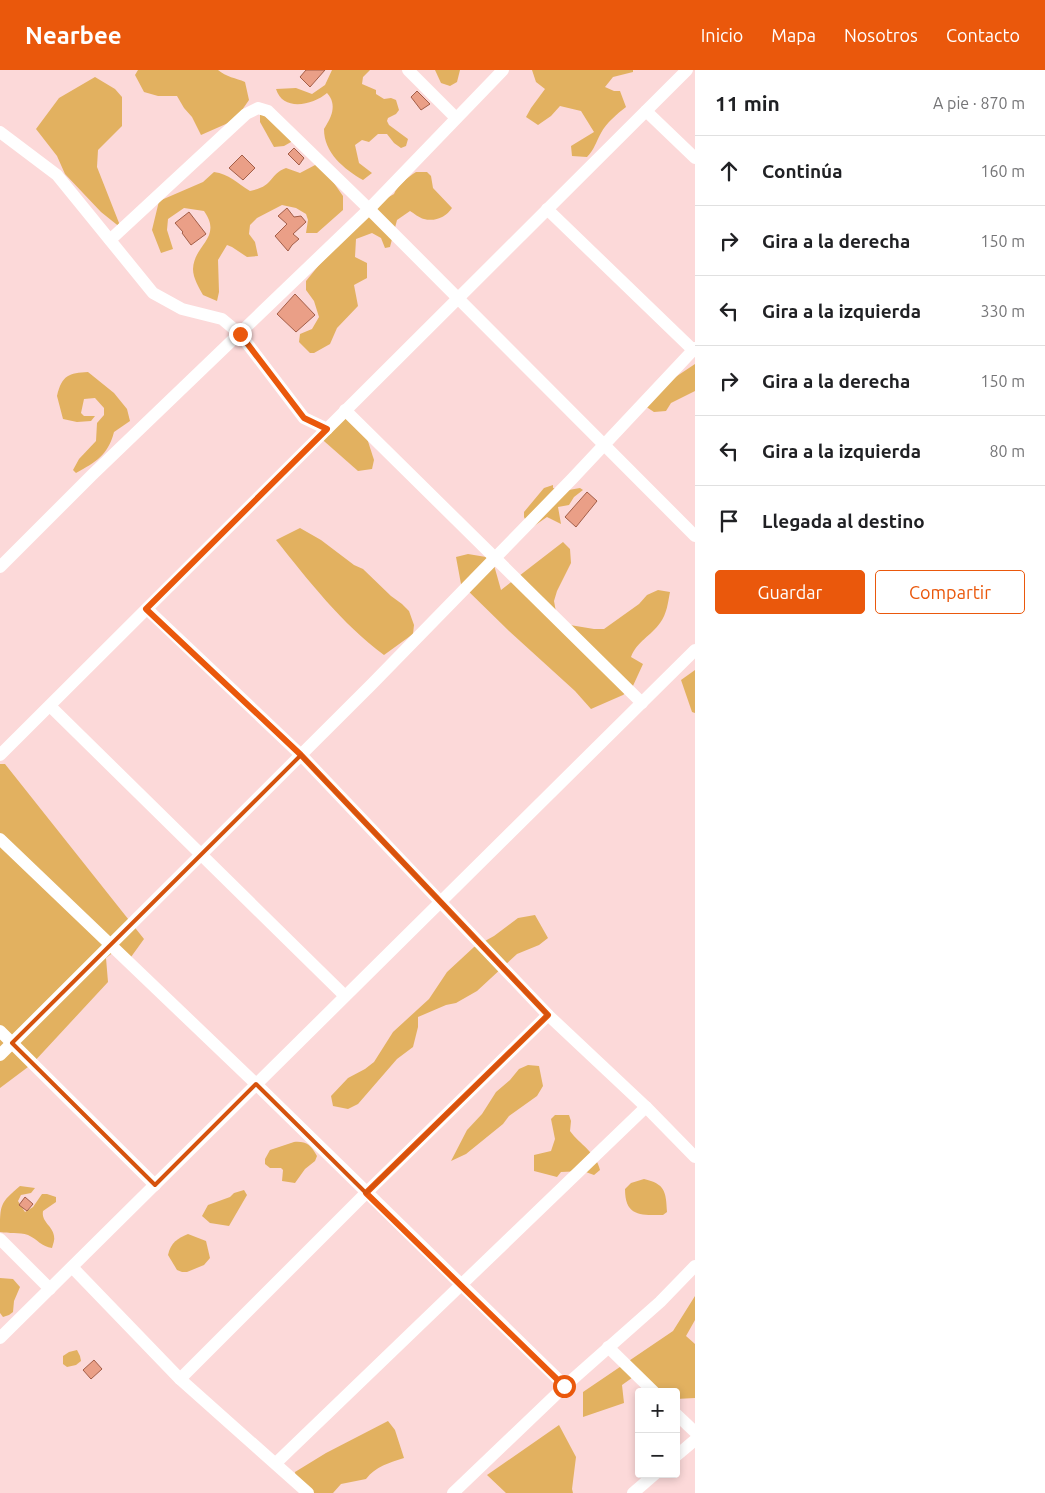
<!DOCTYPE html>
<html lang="es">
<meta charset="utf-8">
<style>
body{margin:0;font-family:Ubuntu,sans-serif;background:#f2f2f2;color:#202124}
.controls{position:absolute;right:15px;bottom:15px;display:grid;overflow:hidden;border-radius:5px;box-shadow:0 2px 8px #0003}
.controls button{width:45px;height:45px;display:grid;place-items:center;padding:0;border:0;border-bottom:1px solid #e0e0e0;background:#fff;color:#202124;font:25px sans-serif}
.stop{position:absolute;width:15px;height:15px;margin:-11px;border:4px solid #ea580c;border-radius:50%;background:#fff}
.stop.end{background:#ea580c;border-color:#fff;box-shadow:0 1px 5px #0008}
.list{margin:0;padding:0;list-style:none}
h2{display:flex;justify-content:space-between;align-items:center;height:65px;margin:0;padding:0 20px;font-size:21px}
h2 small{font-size:16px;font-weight:400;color:#757577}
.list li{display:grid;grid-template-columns:32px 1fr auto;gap:15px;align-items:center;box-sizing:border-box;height:70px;padding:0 20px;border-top:1px solid #e0e0e0}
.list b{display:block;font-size:19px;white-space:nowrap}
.list em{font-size:16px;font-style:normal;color:#757577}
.actions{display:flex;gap:10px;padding:15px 20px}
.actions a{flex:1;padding:11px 0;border:1px solid #ea580c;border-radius:5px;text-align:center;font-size:18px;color:#ea580c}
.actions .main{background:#ea580c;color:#fff}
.icon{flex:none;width:28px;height:28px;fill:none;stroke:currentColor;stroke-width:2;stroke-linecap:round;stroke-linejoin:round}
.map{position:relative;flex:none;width:695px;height:1423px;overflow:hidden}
header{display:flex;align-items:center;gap:30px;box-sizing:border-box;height:70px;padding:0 25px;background:#ea580c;color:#fff}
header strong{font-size:24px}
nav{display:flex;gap:28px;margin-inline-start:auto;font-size:18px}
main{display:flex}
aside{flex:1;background:#fff}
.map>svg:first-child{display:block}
</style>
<header>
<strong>Nearbee</strong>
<nav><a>Inicio</a><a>Mapa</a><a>Nosotros</a><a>Contacto</a></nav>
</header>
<main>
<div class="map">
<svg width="695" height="1423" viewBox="0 0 695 1423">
<rect width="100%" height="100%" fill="#fcd9d9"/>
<g fill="#e2b160">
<path d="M138,0H218C226,7 236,8 245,12L249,30L235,50L201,65L192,47L184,38L177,26H158L144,22L135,5Z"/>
<path d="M332,0H370L363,7L362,14L376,20V24L384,29L391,28L396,30L399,40L396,44L388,48L387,51L389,55L408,69L406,76L401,78L394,73L387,64H378L369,72L362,70L355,75L359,93L372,103L363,110C344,99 324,83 324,59C331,48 338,35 327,23C313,35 283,42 276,19L296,18L312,24L325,15Z"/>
<path d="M435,0H460L457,12L450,16L441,13Z"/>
<path d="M532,0H633V2L613,7L605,17L614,21H620L626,37C617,44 606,53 601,63C596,72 594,80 587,87L572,86L571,76L594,62L581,41L560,36L551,46L538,55L526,47L531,38L545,19L536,12Z"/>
<path d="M95,7L115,19L122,27V56L98,80L97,97L121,158L101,142L65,104L57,86L36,59L59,28Z"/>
<path d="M260,43L292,65L291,72L284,76L274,77L260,52Z"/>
<path d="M317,94L329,106L343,126V140L317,163H306L308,150L306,144L296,138L282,135L257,148L250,155L249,164L255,172L258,186L247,187L232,177L227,175L218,190L219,222L217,231L203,225C199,218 193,208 193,199C194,174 223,168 204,141L184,138L168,149L167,160L173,179L161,183L152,160L159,131L203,112L214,102C229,104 237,113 250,121C275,116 268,105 286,98L300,103Z"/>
<path d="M416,102H427L431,106L433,118L452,138C446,147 435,152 424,149C419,148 414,143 410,141L397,150L390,177L385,178L381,168L372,163L356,169L355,187L367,193V208L354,215L358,236L337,258L330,274L314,283H310L299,272L300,264L312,259L319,247L314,231L306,220V211L319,195L380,132L394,124C397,116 408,107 416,102Z"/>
<path d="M695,294V321L671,333L666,341L654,342L645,336L662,316Z"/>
<path d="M88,302L114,323L127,339L130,351L114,362C108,385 96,392 76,403L73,400L79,389L96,371L97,353L104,345V338L95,328L84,329L81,343L84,346H95L91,351L77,352L63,349L57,326C62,305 69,303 88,302Z"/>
<path d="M340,340L365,362L374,390L372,399L358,401L316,364Z"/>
<path d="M553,415V418L563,421L580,418L583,420L574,427L569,435L558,437L561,454L547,447L534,456L529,457L524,447V442L544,418Z"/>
<path d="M300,458L321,470L354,495L363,499L391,526L402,534L409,541L414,555L413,564L384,585C342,554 308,510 276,470Z"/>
<path d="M563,472L570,479L571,493L557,521L554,531L558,553L594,559H604L639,534L647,525L658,520L670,522C668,532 667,544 660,553C651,566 637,571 631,587L643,594L632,618L623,625L591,639L575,621L509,561L461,514L456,487L468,484L492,488L501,520Z"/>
<path d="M695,600V643L692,642L681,610Z"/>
<path d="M0,694H5L144,869L131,887L115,881L106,888L108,912L32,994L0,1018Z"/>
<path d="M535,845L548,868L539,875L517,884L477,921L456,933L446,935L418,947V957L413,977L397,989L358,1034L348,1039L333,1036L331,1026L348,1008L365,999L374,992L393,962L429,929L447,902L474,877L494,866L518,848Z"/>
<path d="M528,995L539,996L543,1016L537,1026L509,1046L503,1054L466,1084L451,1091L467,1060L482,1044L496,1022L510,1010L519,999Z"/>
<path d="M555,1045H569L571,1051L570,1061C580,1075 596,1082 600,1100L594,1105L583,1101L561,1102L557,1107L534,1101V1085L551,1081L555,1069L551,1049Z"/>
<path d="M294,1072C306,1071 311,1075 317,1086L315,1091L305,1099L295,1113L282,1111L283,1100L281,1098H270L265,1094V1089L270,1080Z"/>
<path d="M644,1109C665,1114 666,1121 667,1142L663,1145C641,1145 625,1147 625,1119L631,1113Z"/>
<path d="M20,1116L35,1118L31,1123L21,1125L18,1131L25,1142L33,1137L42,1124H47L56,1127V1132L43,1141C41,1152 53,1156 54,1166C55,1170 53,1174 52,1178C42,1177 37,1169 28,1165C19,1162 9,1164 0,1162C0,1134 0,1133 20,1116Z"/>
<path d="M244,1120L247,1125L229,1156L210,1153L202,1146L208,1135L230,1127L234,1123Z"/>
<path d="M188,1164L206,1171L210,1188L204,1195L187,1202H182L177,1200L168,1185C171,1172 177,1169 188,1164Z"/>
<path d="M0,1208L13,1209L20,1217L14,1231L13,1242L9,1245L3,1247L0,1243Z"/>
<path d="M695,1226V1250L686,1266L695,1274V1328L676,1329V1322H654L636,1305L622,1315L624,1333L583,1347V1322L673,1261Z"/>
<path d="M77,1280L80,1286L81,1291L76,1295L67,1297L63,1294V1286L69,1282Z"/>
<path d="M388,1351L395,1360L404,1388C389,1393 376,1396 366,1409L341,1414L333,1423H306L296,1412L295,1402L326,1383Z"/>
<path d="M559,1355L576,1387L572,1419L573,1423H506L487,1405Z"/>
</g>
<g fill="#ea9f87" stroke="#a35e48">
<path d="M306,0H325L310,17L300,7Z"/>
<path d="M417,21L430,34L421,40L411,27Z"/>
<path d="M294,78L304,88L299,95L288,84Z"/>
<path d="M242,85L255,98L243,110L229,98Z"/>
<path d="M287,138L294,147L301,146L306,152L293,164L299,169L292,175L288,181L275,166L287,154L278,146Z"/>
<path d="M189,142L206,164L191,175L182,163L183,162L175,153Z"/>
<path d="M295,224L315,245L296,262L277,244Z"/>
<path d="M587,422L597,431L576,457L565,447Z"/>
<path d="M25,1127L33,1134L27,1141L19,1135Z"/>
<path d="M94,1290L102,1299L91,1309L83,1300Z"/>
</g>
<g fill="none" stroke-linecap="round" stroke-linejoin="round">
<g stroke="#fff" stroke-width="12">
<path d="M408,0L456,48"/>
<path d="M646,41L695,88"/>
<path d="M0,62L57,105L153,223L182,239L222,249L240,264L304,348L327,359"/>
<path d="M547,139L693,280"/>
<path d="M110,170L246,44L258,38L268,41L369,139L695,466"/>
<path d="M345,340L642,633"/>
<path d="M0,497L92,405L369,139L503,0"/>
<path d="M147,539L301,685L548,945L646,1037L695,1087"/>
<path d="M50,636L345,926"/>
<path d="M0,685L687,0"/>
<path d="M0,769L256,1014L565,1316"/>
<path d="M0,961L155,1115"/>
<path d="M0,985L372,614L572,409L695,278"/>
<path d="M0,1169L50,1219"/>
<path d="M72,1197L180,1309L308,1423"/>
<path d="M0,1268L695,580"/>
<path d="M608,1277L654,1322"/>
<path d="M180,1309L366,1123L548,945"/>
<path d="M676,1344L695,1362"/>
<path d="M676,1386L695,1370"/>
<path d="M276,1393L646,1037"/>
<path d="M453,1423L565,1316L660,1232L695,1196"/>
<path d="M633,1423L655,1404"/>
</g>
</g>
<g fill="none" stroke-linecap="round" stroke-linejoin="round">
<path stroke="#ea580c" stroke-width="6" d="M240,264L304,348L327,359L146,539L301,685L548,945L366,1123L564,1316"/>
</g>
<path fill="none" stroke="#d6530e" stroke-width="4" stroke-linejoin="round" d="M301,685L548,945L366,1123L256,1014L155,1115L12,973Z"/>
</svg>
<div class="controls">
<button>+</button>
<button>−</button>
</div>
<div class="stop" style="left:564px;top:1316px"></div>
<div class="stop end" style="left:240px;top:264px"></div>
</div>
<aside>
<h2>11 min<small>A pie · 870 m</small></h2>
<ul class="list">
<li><svg class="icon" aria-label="ahead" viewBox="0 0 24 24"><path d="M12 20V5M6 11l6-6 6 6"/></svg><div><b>Continúa</b></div><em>160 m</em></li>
<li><svg class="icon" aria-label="right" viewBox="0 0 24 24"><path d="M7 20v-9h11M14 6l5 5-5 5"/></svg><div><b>Gira a la derecha</b></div><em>150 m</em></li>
<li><svg class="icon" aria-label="left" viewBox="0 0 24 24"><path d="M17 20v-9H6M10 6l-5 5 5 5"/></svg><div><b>Gira a la izquierda</b></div><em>330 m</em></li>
<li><svg class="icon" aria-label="right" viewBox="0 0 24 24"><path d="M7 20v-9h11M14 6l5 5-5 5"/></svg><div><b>Gira a la derecha</b></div><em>150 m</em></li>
<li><svg class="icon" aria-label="left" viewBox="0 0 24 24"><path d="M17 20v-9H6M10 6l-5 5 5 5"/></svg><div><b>Gira a la izquierda</b></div><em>80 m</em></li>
<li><svg class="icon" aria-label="arrive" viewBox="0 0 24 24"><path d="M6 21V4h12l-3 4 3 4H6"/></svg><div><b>Llegada al destino</b></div></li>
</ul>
<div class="actions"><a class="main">Guardar</a><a>Compartir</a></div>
</aside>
</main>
